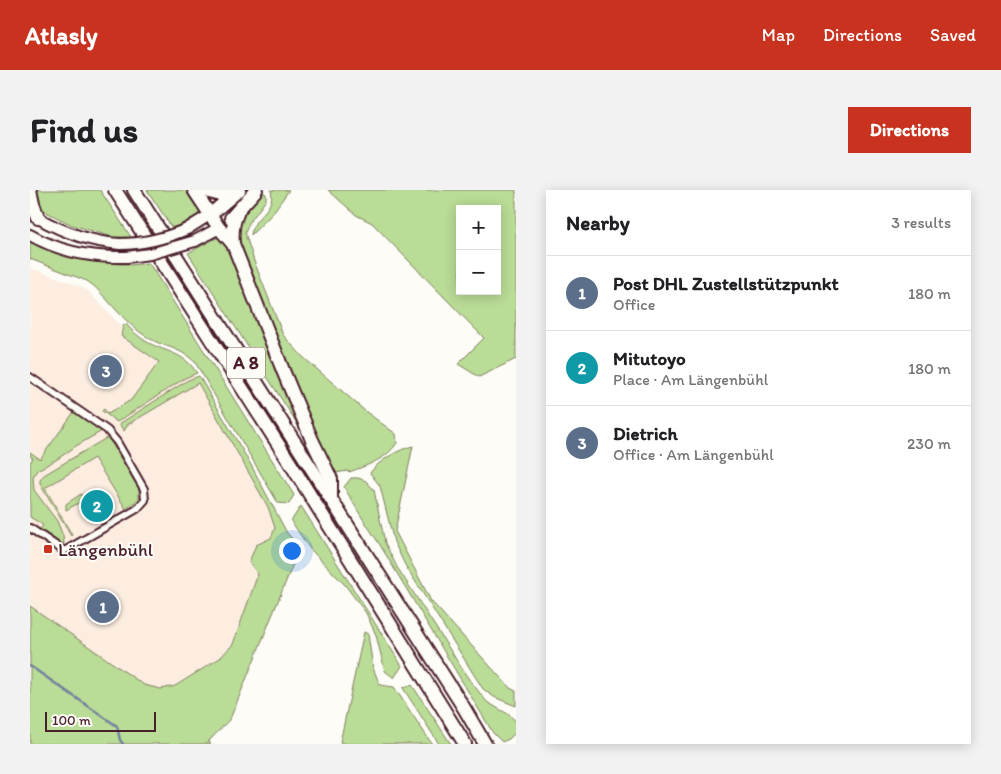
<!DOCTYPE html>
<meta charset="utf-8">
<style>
body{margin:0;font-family:Itim,sans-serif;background:#f2f2f2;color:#202124}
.controls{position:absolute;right:15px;top:15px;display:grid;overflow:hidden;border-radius:0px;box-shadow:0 2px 12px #0003}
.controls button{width:45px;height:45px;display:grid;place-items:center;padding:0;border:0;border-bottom:1px solid #e0e0e0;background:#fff;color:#202124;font:25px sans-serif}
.scale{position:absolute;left:15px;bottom:12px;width:111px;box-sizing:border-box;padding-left:5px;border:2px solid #4a1f2b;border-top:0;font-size:14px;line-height:18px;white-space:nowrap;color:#4a1f2b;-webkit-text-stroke:4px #fdfcf7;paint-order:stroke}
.you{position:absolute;left:261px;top:360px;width:18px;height:18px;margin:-12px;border:4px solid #fff;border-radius:50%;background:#1a73e8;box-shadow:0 0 0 8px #1a73e833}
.badge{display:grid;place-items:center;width:32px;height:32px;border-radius:50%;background:#c8321e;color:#fff;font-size:16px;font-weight:700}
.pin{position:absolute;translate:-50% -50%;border:2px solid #fff;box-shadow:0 1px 5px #0006}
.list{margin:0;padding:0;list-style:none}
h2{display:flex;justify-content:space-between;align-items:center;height:65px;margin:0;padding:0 20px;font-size:21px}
h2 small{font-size:16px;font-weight:400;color:#757577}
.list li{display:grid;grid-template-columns:32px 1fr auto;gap:15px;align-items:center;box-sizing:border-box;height:75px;padding:0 20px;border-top:1px solid #e0e0e0}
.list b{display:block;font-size:19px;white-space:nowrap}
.list p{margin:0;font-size:16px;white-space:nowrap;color:#757577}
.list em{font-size:16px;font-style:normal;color:#757577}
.map{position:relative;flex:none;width:486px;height:554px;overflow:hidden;border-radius:0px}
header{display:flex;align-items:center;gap:30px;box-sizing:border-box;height:70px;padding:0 25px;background:#c8321e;color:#fff}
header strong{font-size:24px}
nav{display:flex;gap:28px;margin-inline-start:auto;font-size:18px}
.intro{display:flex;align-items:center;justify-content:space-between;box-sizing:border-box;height:120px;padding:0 30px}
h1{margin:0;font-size:35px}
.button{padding:12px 22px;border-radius:0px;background:#c8321e;color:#fff;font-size:18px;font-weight:700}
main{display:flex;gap:30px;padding:0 30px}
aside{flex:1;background:#fff;border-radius:0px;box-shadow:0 2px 12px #0003}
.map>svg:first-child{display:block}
</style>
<header>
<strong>Atlasly</strong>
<nav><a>Map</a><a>Directions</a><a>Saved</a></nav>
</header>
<div class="intro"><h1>Find us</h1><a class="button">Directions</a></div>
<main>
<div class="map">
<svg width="486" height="554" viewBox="0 0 486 554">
<rect width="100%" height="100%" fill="#fdfcf7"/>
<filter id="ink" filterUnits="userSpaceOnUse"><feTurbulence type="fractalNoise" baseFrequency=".02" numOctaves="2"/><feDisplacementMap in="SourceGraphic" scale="10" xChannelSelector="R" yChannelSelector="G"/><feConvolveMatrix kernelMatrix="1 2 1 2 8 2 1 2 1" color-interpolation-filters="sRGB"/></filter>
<g filter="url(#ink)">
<path fill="#fcede0" d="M0,78L40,92L57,100L92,137L90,146L128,172L164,185L238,317L245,338L241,348L226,355L219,372L228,384L202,454L190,468L145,495L131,499L114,495L0,416Z"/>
<g fill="#b9dc96" stroke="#827e60" fill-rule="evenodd">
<path d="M3,0H70L101,47H86V48L42,35L14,21L11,19Z"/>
<path d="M117,0H158L170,20C167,32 152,33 142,38Z"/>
<path d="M241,0H259L242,24L221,45C222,26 246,21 241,0Z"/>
<path d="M298,0H486V169L449,187L428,174L454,148L342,33L326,25ZM430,19H467V101H430Z"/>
<path d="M233,2L236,4V10L219,33L215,43L224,71L253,145L273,167L335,221L366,244L367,253C357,269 336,276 319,282L318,281L305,283L274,217L209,56L206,37L221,15Z"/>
<path d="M192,45L275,246L158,63Z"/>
<path d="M0,50C31,68 64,74 99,74L100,75L119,73L264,305L259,314L248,313L165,172C148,156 134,158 117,147C97,135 81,113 64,96L57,91L0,69Z"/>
<path d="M96,134C102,141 109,147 117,152C138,163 153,162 167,183L155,188L87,232L72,221L74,219L78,224L101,210L129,172L91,146L93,136Z"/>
<path d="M169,186L221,275L257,343L270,357L200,529L178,552L181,554H0V416L114,495L131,499L145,496L190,468L203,454L228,384L219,372L226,355L241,348L245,338L238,317L168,193L97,235V236L94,241L89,234L158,190Z"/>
<path d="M44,222L72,241L46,256L26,270L7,280L3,287L4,300L27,331L33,346L34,354H31L10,340L13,335L0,327V273L3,268L0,266V262L10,269Z"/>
<path d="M78,247L109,299V309L96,319L64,268L15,298L42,345L41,346L10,294V290L14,285Z"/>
<path d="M383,256L365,341L401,411L480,498L486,501V516L464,507L453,499L375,375L364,352L350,296L340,283C348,271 369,259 383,256Z"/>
<path d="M321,288H328L336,291L344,300L355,353L367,377L438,488L457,512L478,524L486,531V542L479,549L472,552L463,543L350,355L331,326L314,297Z"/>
<path d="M51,304L54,310L36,320V314Z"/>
<path d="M271,316L372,476L364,488L355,481L346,445L336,423L315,395L280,359L261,331Z"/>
<path d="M334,442L338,444L343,478L350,495L364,497L402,554H316L310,552Z"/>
<path d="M382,495L421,554H409L373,498Z"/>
</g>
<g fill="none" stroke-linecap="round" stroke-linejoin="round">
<path stroke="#73819f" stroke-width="2.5" d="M0,476L87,536L90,550L93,554"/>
<defs>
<path id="street" d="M0,187L77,240L87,252L114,299L115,310L107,319L34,361L0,338"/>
<g id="primary">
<path d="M8,28C33,42 60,52 90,54"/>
<path d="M157,39L181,24"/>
<path d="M0,45C30,62 62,68 97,67"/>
<path d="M165,51L189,38"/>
</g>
<g id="highway">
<path d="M0,0L3,14L8,28"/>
<path d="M85,0L257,268L435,554"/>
<path d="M104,0L434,518L455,554"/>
<path d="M164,0L189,38L203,54"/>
<path d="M171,0L187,4L209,0"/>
<path d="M181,24L209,0"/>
<path d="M207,24C202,34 202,43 203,54L254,183L282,250L301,289V309"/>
<path d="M201,28L226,0"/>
</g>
</defs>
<use href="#street" stroke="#4a1f2b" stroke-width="10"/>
<use href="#primary" stroke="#4a1f2b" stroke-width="14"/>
<use href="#highway" stroke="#4a1f2b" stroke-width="16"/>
<use href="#street" stroke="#fdfcf7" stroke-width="6"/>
<use href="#primary" stroke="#fdfcf7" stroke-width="10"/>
<use href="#highway" stroke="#fdfcf7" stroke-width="12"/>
<defs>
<g id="primary-bridge">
<path d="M90,54C114,54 136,48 157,39"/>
<path d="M97,67L120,64L165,51"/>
</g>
</defs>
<use href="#primary-bridge" stroke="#4a1f2b" stroke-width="14" stroke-linecap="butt"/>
<use href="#primary-bridge" stroke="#fdfcf7" stroke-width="10"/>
</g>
</g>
<rect fill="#c8321e" stroke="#fdfcf7" stroke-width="2" x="13" y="354" width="10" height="10" rx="2.5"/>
<g text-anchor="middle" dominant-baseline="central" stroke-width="4" stroke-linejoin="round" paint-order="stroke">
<rect fill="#fdfcf7" stroke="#806168" stroke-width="1" x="197" y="157.5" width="38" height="31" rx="4"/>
<g font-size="18" font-weight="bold" fill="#4a1f2b">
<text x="216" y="173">A 8</text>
</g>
<g font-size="19" fill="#4a1f2b" stroke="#fdfcf7" text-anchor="start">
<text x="28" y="359">Längenbühl</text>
</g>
</g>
</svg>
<div class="controls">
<button>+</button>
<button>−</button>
</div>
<div class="scale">100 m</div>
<div class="you"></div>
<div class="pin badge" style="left:73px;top:417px;background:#5c6f8a">1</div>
<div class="pin badge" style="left:67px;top:316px;background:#0f9aa8">2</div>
<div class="pin badge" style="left:76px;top:181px;background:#5c6f8a">3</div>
</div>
<aside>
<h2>Nearby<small>3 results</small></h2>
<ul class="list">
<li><span class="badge" style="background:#5c6f8a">1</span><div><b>Post DHL Zustellstützpunkt</b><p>Office</p></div><em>180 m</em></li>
<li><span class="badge" style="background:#0f9aa8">2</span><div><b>Mitutoyo</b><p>Place · Am Längenbühl</p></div><em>180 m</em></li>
<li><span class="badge" style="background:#5c6f8a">3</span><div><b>Dietrich</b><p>Office · Am Längenbühl</p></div><em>230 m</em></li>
</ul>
</aside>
</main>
